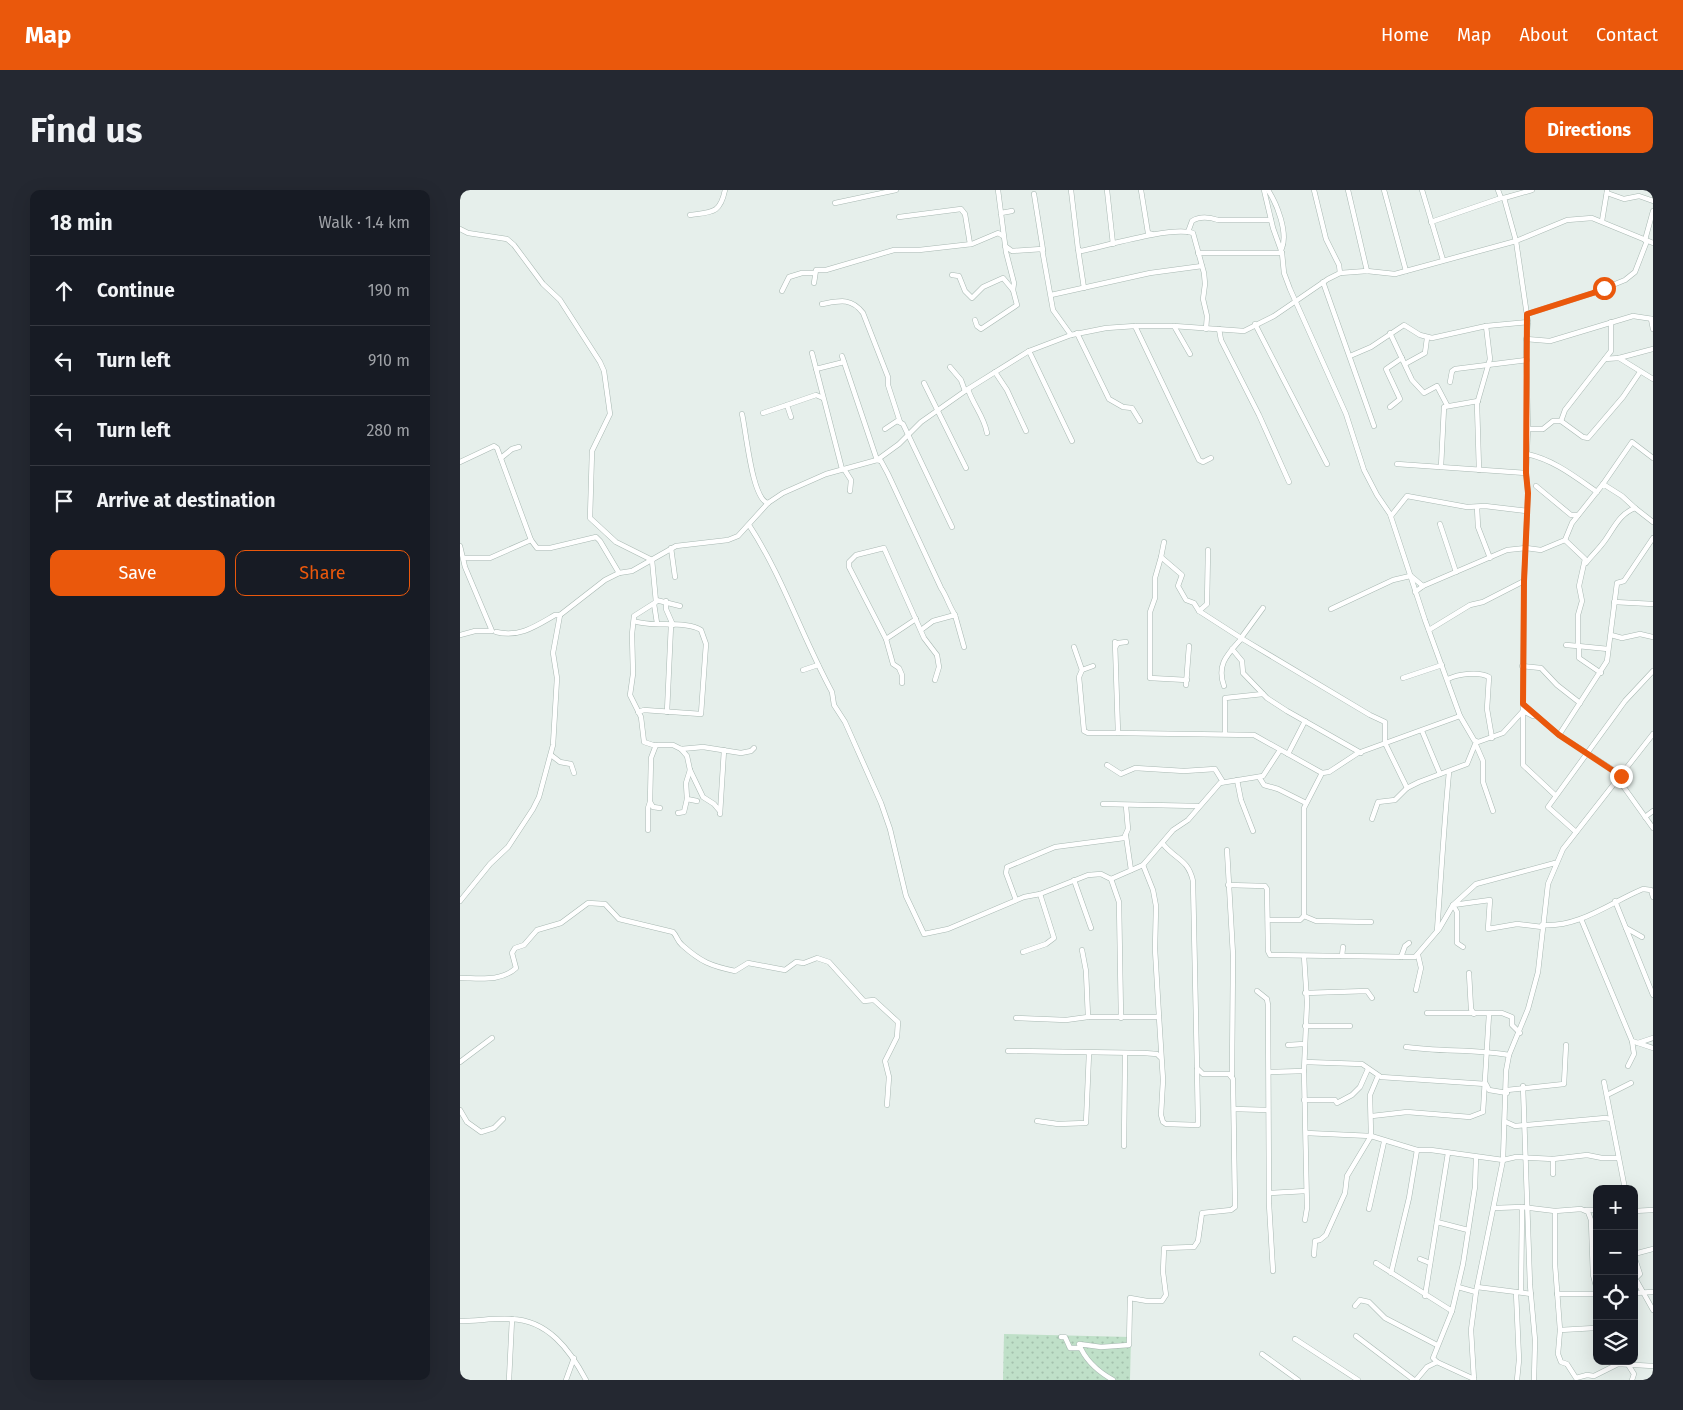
<!DOCTYPE html>
<meta charset="utf-8">
<style>
body{margin:0;font-family:"Fira Sans",sans-serif;background:#242831;color:#f1f3f6}
.controls{position:absolute;right:15px;bottom:15px;display:grid;overflow:hidden;border-radius:10px;box-shadow:0 5px 20px #0002}
.controls button{width:45px;height:45px;display:grid;place-items:center;padding:0;border:0;border-bottom:1px solid #363941;background:#171b24;color:#f1f3f6;font:25px sans-serif}
.stop{position:absolute;width:15px;height:15px;margin:-11px;border:4px solid #ea580c;border-radius:50%;background:#fff}
.stop.end{background:#ea580c;border-color:#fff;box-shadow:0 1px 5px #0008}
.list{margin:0;padding:0;list-style:none}
h2{display:flex;justify-content:space-between;align-items:center;height:65px;margin:0;padding:0 20px;font-size:21px}
h2 small{font-size:16px;font-weight:400;color:#9ea1a6}
.list li{display:grid;grid-template-columns:32px 1fr auto;gap:15px;align-items:center;box-sizing:border-box;height:70px;padding:0 20px;border-top:1px solid #363941}
.list b{display:block;font-size:19px;white-space:nowrap}
.list em{font-size:16px;font-style:normal;color:#9ea1a6}
.actions{display:flex;gap:10px;padding:15px 20px}
.actions a{flex:1;padding:11px 0;border:1px solid #ea580c;border-radius:10px;text-align:center;font-size:18px;color:#ea580c}
.actions .main{background:#ea580c;color:#fff}
.icon{flex:none;width:28px;height:28px;fill:none;stroke:currentColor;stroke-width:2;stroke-linecap:round;stroke-linejoin:round}
.map{position:relative;flex:none;width:1193px;height:1190px;overflow:hidden;border-radius:10px}
header{display:flex;align-items:center;gap:30px;box-sizing:border-box;height:70px;padding:0 25px;background:#ea580c;color:#fff}
header strong{font-size:24px}
nav{display:flex;gap:28px;margin-inline-start:auto;font-size:18px}
.intro{display:flex;align-items:center;justify-content:space-between;box-sizing:border-box;height:120px;padding:0 30px}
h1{margin:0;font-size:35px}
.button{padding:12px 22px;border-radius:10px;background:#ea580c;color:#fff;font-size:18px;font-weight:700}
main{display:flex;gap:30px;padding:0 30px}
aside{flex:1;background:#171b24;border-radius:10px;box-shadow:0 5px 20px #0002}
.map>svg:first-child{display:block}
</style>
<header>
<strong>Map</strong>
<nav><a>Home</a><a>Map</a><a>About</a><a>Contact</a></nav>
</header>
<div class="intro"><h1>Find us</h1><a class="button">Directions</a></div>
<main>
<aside>
<h2>18 min<small>Walk · 1.4 km</small></h2>
<ul class="list">
<li><svg class="icon" aria-label="ahead" viewBox="0 0 24 24"><path d="M12 20V5M6 11l6-6 6 6"/></svg><div><b>Continue</b></div><em>190 m</em></li>
<li><svg class="icon" aria-label="left" viewBox="0 0 24 24"><path d="M17 20v-9H6M10 6l-5 5 5 5"/></svg><div><b>Turn left</b></div><em>910 m</em></li>
<li><svg class="icon" aria-label="left" viewBox="0 0 24 24"><path d="M17 20v-9H6M10 6l-5 5 5 5"/></svg><div><b>Turn left</b></div><em>280 m</em></li>
<li><svg class="icon" aria-label="arrive" viewBox="0 0 24 24"><path d="M6 21V4h12l-3 4 3 4H6"/></svg><div><b>Arrive at destination</b></div></li>
</ul>
<div class="actions"><a class="main">Save</a><a>Share</a></div>
</aside>
<div class="map">
<svg width="1193" height="1190" viewBox="0 0 1193 1190">
<defs>
<pattern id="grass-dots" width="8" height="8" patternUnits="userSpaceOnUse" patternTransform="scale(1.25)"><rect width="8" height="8" fill="#bfe0c8"/><path d="M2 2h.1M6 6h.1" fill="none" stroke="#a4c1ad" stroke-width="1.8" stroke-linecap="round"/></pattern>
</defs>
<rect width="100%" height="100%" fill="#e6efeb"/>
<path fill="url(#grass-dots)" d="M544,1144L671,1147L670,1190H543Z"/>
<g fill="none" stroke-linecap="round" stroke-linejoin="round">
<defs>
<g id="minor">
<path d="M538,0L546,62L554,93L553,100"/>
<path d="M611,0L618,59L621,61C646,56 711,36 733,43L744,83L745,94L743,109L747,126L746,139"/>
<path d="M647,0L653,54"/>
<path d="M681,0L688,43L692,44"/>
<path d="M804,0L813,38L822,63L824,83L830,99L886,224L904,280L917,305L930,324L965,430L1000,526L1014,550L1018,552L1043,543L1063,521V514"/>
<path d="M808,0C817,14 828,42 822,58"/>
<path d="M854,0L866,49L879,75L880,83"/>
<path d="M888,0L907,81"/>
<path d="M924,0L946,81"/>
<path d="M962,0L983,70"/>
<path d="M1038,0L1041,8H1044L1056,51L1068,132L1066,154L1068,239L1066,283L1068,303L1064,391L1063,514L1099,545L1161,585"/>
<path d="M1147,3L1164,9L1179,6L1193,11"/>
<path d="M574,4L583,60"/>
<path d="M1044,8L1072,0"/>
<path d="M375,13L436,0"/>
<path d="M541,23L552,21"/>
<path d="M230,25C252,22 260,24 265,0"/>
<path d="M439,27L501,19L505,24L510,54"/>
<path d="M1142,31L1147,1"/>
<path d="M971,32L1041,8"/>
<path d="M0,39L8,43L47,49L54,55L83,94L100,110L140,172L144,181L150,224L132,261L130,328L156,352L192,370L196,412L174,426L172,444L173,484L170,505L181,527L184,552L193,555H213L221,559L243,557L281,563L291,561L294,558"/>
<path d="M728,42L732,31C740,26 749,27 758,30H811"/>
<path d="M1185,50L1193,21"/>
<path d="M545,56L552,61L582,59L593,120L611,145"/>
<path d="M618,59L624,98"/>
<path d="M738,63H822"/>
<path d="M492,85L499,86L505,101L512,108L523,97L543,88L553,100L557,115L521,139L517,136L515,130"/>
<path d="M863,92L914,236"/>
<path d="M354,93L356,80H366L434,60H459L512,54L538,43L543,46"/>
<path d="M322,101L329,87L342,83H354"/>
<path d="M591,105L690,83L742,76"/>
<path d="M362,114C379,111 391,107 403,123L428,187V195L440,232"/>
<path d="M1067,124L1133,103L1165,90L1175,82L1187,51"/>
<path d="M1191,129L1193,139"/>
<path d="M795,134L867,274"/>
<path d="M675,136L739,270L743,272L751,268"/>
<path d="M714,136L730,164"/>
<path d="M759,139L761,150L799,225L829,292"/>
<path d="M617,143L649,209L663,217L672,218L680,231"/>
<path d="M930,143L952,190L964,203L977,196L987,215"/>
<path d="M1066,149L1090,151L1173,126L1193,129"/>
<path d="M569,161L612,251"/>
<path d="M352,163L382,279"/>
<path d="M382,166L417,270L421,271L428,284L481,398C487,407 489,416 495,425"/>
<path d="M890,166L911,157L944,135L960,145L972,148L1026,136L1068,132"/>
<path d="M1159,168L1193,159"/>
<path d="M1145,169L1159,168L1193,189"/>
<path d="M945,174L965,163L967,148"/>
<path d="M490,177L501,190L505,201"/>
<path d="M356,179L384,172"/>
<path d="M535,182L547,200L566,241"/>
<path d="M990,192L992,181L995,179L1067,170"/>
<path d="M464,193L506,278"/>
<path d="M508,199C513,215 524,226 527,243"/>
<path d="M930,217L940,209L926,179L942,168"/>
<path d="M303,223L327,215"/>
<path d="M282,224C286,240 292,310 308,313"/>
<path d="M331,227L327,215L356,205L363,208"/>
<path d="M1101,231L1123,247L1128,248L1163,207L1180,182"/>
<path d="M425,239L437,231L443,234L492,337"/>
<path d="M1068,239H1083L1093,231H1101L1105,220L1151,161V132"/>
<path d="M1067,264C1094,270 1114,286 1137,302"/>
<path d="M41,268L52,259L59,257"/>
<path d="M0,272L34,256L37,258L71,350L77,358H90L136,347L140,351L159,383"/>
<path d="M937,274L1066,283"/>
<path d="M981,277L984,217L1018,211"/>
<path d="M384,279L391,290L390,301"/>
<path d="M1019,280L1017,214L1030,169L1026,136"/>
<path d="M1143,294L1172,252L1193,268"/>
<path d="M1076,296L1111,325H1118"/>
<path d="M1017,317L1018,337L1030,368"/>
<path d="M931,326L947,306L1007,317L1025,316L1067,321"/>
<path d="M980,334L996,382"/>
<path d="M289,335C323,387 342,447 372,502L374,515L385,532L421,613L430,639L446,706L464,744L488,739L564,707L580,704L628,685L641,684L651,689L683,675L713,640L728,630L760,593L803,586L820,560"/>
<path d="M1105,350L1125,369L1119,396L1122,411L1118,425V456L1148,459"/>
<path d="M0,356L5,377L32,441H15L0,445"/>
<path d="M211,358L215,387"/>
<path d="M701,367L704,352"/>
<path d="M4,368H30L71,350"/>
<path d="M1126,373C1132,365 1140,358 1146,349C1155,336 1160,324 1175,318L1193,332"/>
<path d="M951,386L963,396"/>
<path d="M955,402L963,396L1047,360L1066,358L1081,360L1105,350L1112,333L1143,294L1162,306L1175,318"/>
<path d="M196,410L220,416"/>
<path d="M206,411V419L213,435"/>
<path d="M1154,412L1193,414"/>
<path d="M194,414L197,433"/>
<path d="M803,418L781,448L910,525L925,532V553L947,598"/>
<path d="M871,419L933,390L950,386"/>
<path d="M739,421L747,414L748,360"/>
<path d="M174,431C191,438 227,430 241,440L246,454L241,524L184,520L178,522"/>
<path d="M461,440L473,431L495,425L504,457"/>
<path d="M969,440L1010,415L1023,412L1064,391"/>
<path d="M36,442C59,448 76,436 95,425H100"/>
<path d="M1151,445L1162,448L1180,444L1193,447"/>
<path d="M426,449L456,429"/>
<path d="M1106,455L1118,456"/>
<path d="M656,456L658,453L666,452"/>
<path d="M614,457L622,480L619,487L624,541L628,543H658L655,452"/>
<path d="M1119,457V468L1141,483"/>
<path d="M772,459L782,471L783,483L807,508L827,521L901,563"/>
<path d="M1062,476L1081,478L1097,495L1120,513"/>
<path d="M343,480L358,475"/>
<path d="M622,480L633,476"/>
<path d="M943,488L982,475"/>
<path d="M988,489C998,484 1019,481 1029,487L1027,519L1032,548"/>
<path d="M727,490L690,488V422L695,408V388L701,367L722,385L718,396L726,410L734,413L739,421L781,448"/>
<path d="M442,493V485L439,478L433,474L426,449L389,377V372L396,365L424,358L464,448L477,465L479,477L475,490"/>
<path d="M726,495L729,456"/>
<path d="M764,496C756,474 768,464 782,448"/>
<path d="M207,522L211,435"/>
<path d="M1073,526L1063,521V575L1095,605"/>
<path d="M962,541L980,584"/>
<path d="M658,543L794,545L862,583L869,582L898,563L1000,526"/>
<path d="M765,544V508L803,504"/>
<path d="M1099,545L1147,471L1157,393L1164,391L1193,348"/>
<path d="M196,555L191,568L190,612L193,617L200,618"/>
<path d="M1016,555L1023,571V592L1033,621"/>
<path d="M221,559L227,566L230,580L243,607L254,614L259,620"/>
<path d="M828,564L845,531"/>
<path d="M91,565L100,572L111,574L114,583"/>
<path d="M647,575L661,584L675,578L724,581L755,579L763,592"/>
<path d="M230,580L226,593L227,609L237,611"/>
<path d="M799,587L804,595L818,599L846,613"/>
<path d="M1158,589L1193,638"/>
<path d="M777,590L781,610L793,641"/>
<path d="M643,614L738,616"/>
<path d="M218,623L224,622L227,609"/>
<path d="M260,624L264,560"/>
<path d="M1185,627L1193,621"/>
<path d="M912,629L918,612L935,610L947,598L959,592L1007,574L1016,552"/>
<path d="M188,640V618L190,612"/>
<path d="M1116,642L1088,617L1165,511L1193,481"/>
<path d="M666,646L671,680"/>
<path d="M767,660L773,765L772,885"/>
<path d="M651,689L659,712L661,828"/>
<path d="M614,690L631,738"/>
<path d="M768,695L805,696L807,699L808,761L810,765L955,767L979,739L993,715L1016,694L1095,673"/>
<path d="M556,710L546,683L547,677L595,657L664,648L668,639L666,616"/>
<path d="M0,711L30,674L48,657L73,619L79,607L93,555L97,488L93,463L100,425L145,390L159,383L172,381L216,356L268,350L278,346L308,313L323,303L366,284L417,270L439,254L461,232L508,199L569,161L611,145L646,138L675,136H714L784,141L814,126L868,89L880,83L907,81L935,84L1056,51L1107,30L1132,28L1193,53"/>
<path d="M1155,711L1193,805"/>
<path d="M844,726V618L862,583"/>
<path d="M844,726L856,731L911,732"/>
<path d="M1121,729L1172,851L1193,858"/>
<path d="M808,730H840L844,726"/>
<path d="M1082,735C1119,738 1151,712 1183,699L1191,700L1193,707"/>
<path d="M1166,738L1182,747"/>
<path d="M977,741C981,687 984,635 989,582"/>
<path d="M1003,757L997,753V722L993,715L1030,710L1028,739L1057,734L1082,737"/>
<path d="M622,760L626,781L628,827H699L695,759L696,716L693,700L683,675"/>
<path d="M563,762L586,754L594,748L580,704"/>
<path d="M844,766L847,812L844,881L847,1018L845,1030"/>
<path d="M882,766L883,757"/>
<path d="M941,767L945,756L949,753"/>
<path d="M1009,783L1011,819L1014,824"/>
<path d="M0,788C19,788 41,792 56,778L52,763L55,758L64,755L77,740L101,733L128,713L145,714L159,729L213,742C217,746 217,751 222,755C241,772 251,776 275,781L288,773L325,780L336,772L344,773L357,768L369,772L404,811L414,810L438,832L437,847L425,871L429,887L427,915"/>
<path d="M956,800L961,778L958,765"/>
<path d="M797,801L807,809L808,815L809,1014L813,1081"/>
<path d="M845,803L907,801L912,808"/>
<path d="M967,823H1042L1052,827V835L1060,843"/>
<path d="M699,827L703,890L701,925L703,932L706,934L738,935L737,879"/>
<path d="M556,828L606,830L628,827"/>
<path d="M845,836H890"/>
<path d="M1178,853L1193,848"/>
<path d="M828,855L844,854"/>
<path d="M946,857C981,862 1015,859 1049,865"/>
<path d="M548,861L684,863L697,864L700,867"/>
<path d="M0,872L32,848"/>
<path d="M845,872L902,874L921,887L1026,894L1029,900L1047,903"/>
<path d="M1168,876L1174,864L1172,851"/>
<path d="M809,882L844,881"/>
<path d="M1144,892L1165,999"/>
<path d="M1063,896L1070,1095L1075,1150L1074,1190"/>
<path d="M1047,900L1104,894L1106,855"/>
<path d="M1149,904L1171,893"/>
<path d="M844,910H875L877,913L892,905L900,897L908,879"/>
<path d="M774,919L808,920"/>
<path d="M0,920L7,932L21,942L34,938L43,929"/>
<path d="M912,926L947,922L1010,927L1023,922L1029,824"/>
<path d="M577,931L598,934L626,933L629,863"/>
<path d="M1046,932L1055,936L1145,928L1151,929"/>
<path d="M846,943L911,946L957,960H971L1043,970L1056,967L1093,969L1127,965L1142,968H1158"/>
<path d="M664,956L665,864"/>
<path d="M1093,969V984"/>
<path d="M810,1003L846,1001"/>
<path d="M1034,1018L1062,1017L1095,1021L1121,1019L1128,1022L1131,1030L1133,1085L1137,1100"/>
<path d="M909,1019L924,952"/>
<path d="M1126,1020H1137"/>
<path d="M1095,1021V1074L1100,1140L1098,1164L1101,1172L1107,1174L1116,1188L1127,1185L1134,1186L1158,1174L1193,1176"/>
<path d="M1174,1021L1193,1020"/>
<path d="M977,1032L1008,1040"/>
<path d="M1174,1064L1193,1059"/>
<path d="M854,1065L855,1051L860,1050L866,1045L885,1003L887,986L911,946L910,905L918,886"/>
<path d="M1174,1066L1180,1084L1175,1089"/>
<path d="M960,1069L970,1073"/>
<path d="M916,1073L992,1121L1003,1074L1015,997L1016,967"/>
<path d="M931,1083L949,1008L957,960"/>
<path d="M1174,1086L1193,1120"/>
<path d="M998,1097L1016,1102"/>
<path d="M1017,1097L1071,1104"/>
<path d="M1056,1102L1059,1170L1057,1190"/>
<path d="M1061,1102L1062,1017"/>
<path d="M1174,1103L1193,1102"/>
<path d="M1097,1104H1137"/>
<path d="M965,1106L988,963"/>
<path d="M895,1116L900,1110L909,1112L925,1128L977,1155"/>
<path d="M0,1131C17,1131 34,1128 51,1129C88,1130 110,1160 126,1190"/>
<path d="M1100,1140L1135,1138"/>
<path d="M896,1146L954,1190"/>
<path d="M601,1147H605L610,1158H620"/>
<path d="M835,1149L898,1190"/>
<path d="M802,1164L838,1190"/>
<path d="M977,1172L973,1168L992,1121"/>
<path d="M1169,1176L1174,1184L1172,1190"/>
<path d="M49,1190L52,1129"/>
<path d="M106,1190L114,1168"/>
<path d="M653,1190C637,1181 625,1170 619,1154L641,1157L669,1155L670,1108L687,1111H702L706,1105L703,1082L704,1058L734,1057L738,1051L742,1023L771,1020L775,1017L773,889L769,884H743L737,878L733,691C728,669 716,670 703,654"/>
<path d="M956,1190L967,1177L977,1172L1014,1189"/>
<path d="M1014,1190L1011,1140L1016,1102L1043,970L1046,881L1049,865L1068,819L1078,782L1088,694L1103,659L1193,544"/>
</g>
</defs>
<use href="#minor" stroke="#a8b8b2" stroke-width="5.5"/>
<use href="#minor" stroke="#fff" stroke-width="4.5"/>
</g>
<g fill="none" stroke-linecap="round" stroke-linejoin="round">
<path stroke="#ea580c" stroke-width="6" d="M1144,98L1133,103L1067,124L1066,283L1068,303L1064,391L1063,514L1099,545L1161,586"/>
</g>
</svg>
<div class="controls">
<button>+</button>
<button>−</button>
<button><svg class="icon" aria-label="locate" viewBox="0 0 24 24"><circle cx="12" cy="12" r="6"/><path d="M12 2v4M12 18v4M2 12h4M18 12h4"/></svg></button>
<button><svg class="icon" aria-label="layers" viewBox="0 0 24 24"><path d="M12 4l9 5-9 5-9-5zM3 14l9 5 9-5"/></svg></button>
</div>
<div class="stop" style="left:1144px;top:98px"></div>
<div class="stop end" style="left:1161px;top:586px"></div>
</div>
</main>
